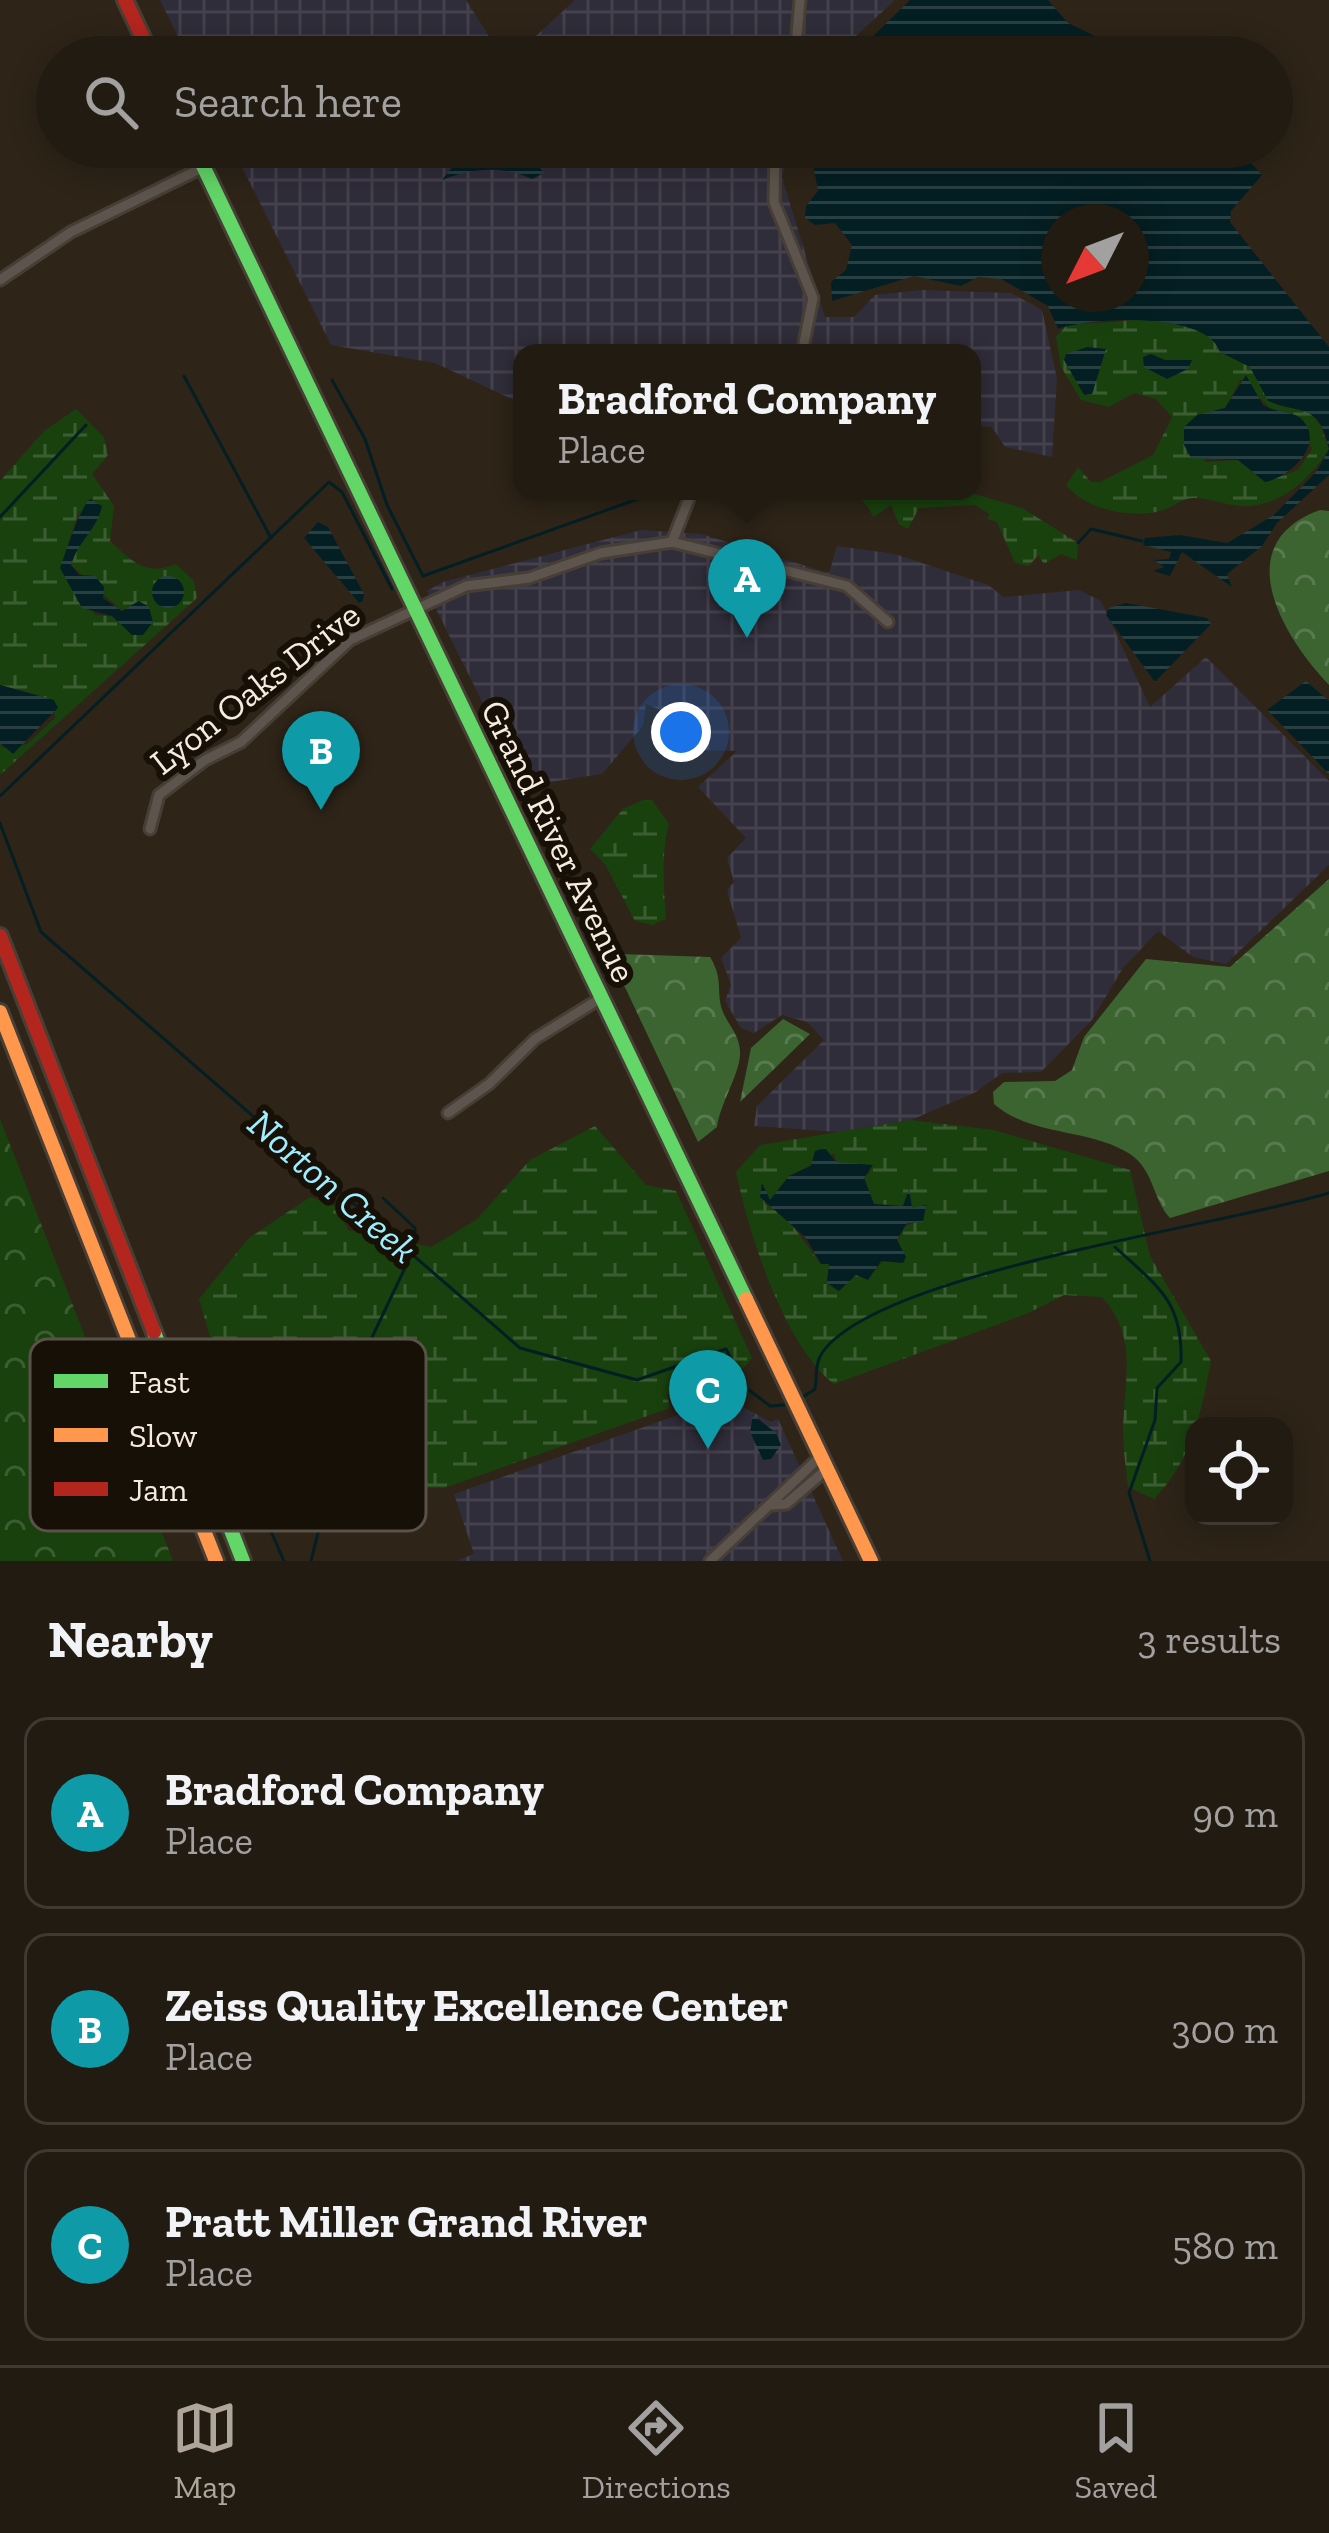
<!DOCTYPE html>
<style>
body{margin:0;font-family:"Zilla Slab",serif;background:#2a241b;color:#f1f3f6}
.controls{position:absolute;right:36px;bottom:36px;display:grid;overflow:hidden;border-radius:24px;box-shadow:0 6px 30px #0003}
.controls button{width:108px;height:108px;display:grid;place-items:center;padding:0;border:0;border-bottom:3px solid #3f3932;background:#221b12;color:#f1f3f6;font:60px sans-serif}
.compass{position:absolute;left:1041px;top:204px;width:108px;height:108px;border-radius:50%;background:#221b12;box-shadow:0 6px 30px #0003;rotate:228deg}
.you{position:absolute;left:681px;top:732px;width:42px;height:42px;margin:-30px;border:9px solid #fff;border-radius:50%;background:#1a73e8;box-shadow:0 0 0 18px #1a73e833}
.badge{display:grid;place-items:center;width:78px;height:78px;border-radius:50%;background:#b0a599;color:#fff;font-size:39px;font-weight:700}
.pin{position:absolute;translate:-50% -99px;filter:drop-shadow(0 3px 6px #0008)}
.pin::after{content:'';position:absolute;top:63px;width:42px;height:36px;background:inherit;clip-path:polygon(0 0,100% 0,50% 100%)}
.popup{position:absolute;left:513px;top:344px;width:468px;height:156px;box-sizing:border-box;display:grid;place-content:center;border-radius:24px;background:#221b12;filter:drop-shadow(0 3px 9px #0005);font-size:39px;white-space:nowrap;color:#a2a19f}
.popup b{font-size:45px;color:#f1f3f6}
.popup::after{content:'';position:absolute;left:50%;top:100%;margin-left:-24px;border:24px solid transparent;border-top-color:#221b12}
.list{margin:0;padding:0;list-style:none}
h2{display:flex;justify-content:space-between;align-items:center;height:156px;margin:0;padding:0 48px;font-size:51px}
h2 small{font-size:39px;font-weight:400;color:#a2a19f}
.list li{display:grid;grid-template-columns:78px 1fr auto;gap:36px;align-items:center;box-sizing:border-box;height:192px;margin:0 24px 24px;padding:0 24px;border:3px solid #3f3932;border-radius:24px}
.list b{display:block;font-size:45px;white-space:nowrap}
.list p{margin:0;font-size:39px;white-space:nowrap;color:#a2a19f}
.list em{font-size:39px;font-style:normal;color:#a2a19f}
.icon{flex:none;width:66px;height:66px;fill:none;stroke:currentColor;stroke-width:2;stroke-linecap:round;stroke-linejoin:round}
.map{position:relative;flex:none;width:1329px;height:1561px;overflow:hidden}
.search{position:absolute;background:#221b12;box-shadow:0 6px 30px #0003;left:36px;right:36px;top:36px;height:132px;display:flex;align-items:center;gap:30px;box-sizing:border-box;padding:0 42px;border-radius:66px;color:#a2a19f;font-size:45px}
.sheet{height:804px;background:#221b12}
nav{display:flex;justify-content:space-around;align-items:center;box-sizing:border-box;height:168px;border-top:3px solid #3f3932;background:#221b12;font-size:33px;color:#a2a19f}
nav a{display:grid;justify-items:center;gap:6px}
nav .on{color:#b0a599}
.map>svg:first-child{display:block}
</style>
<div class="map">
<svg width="1329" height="1561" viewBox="0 0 1329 1561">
<defs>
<pattern id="industrial-grid" width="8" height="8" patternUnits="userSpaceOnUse" patternTransform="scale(3)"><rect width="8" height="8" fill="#302d3a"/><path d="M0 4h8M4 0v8" fill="none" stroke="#44414d"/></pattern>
<pattern id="forest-crowns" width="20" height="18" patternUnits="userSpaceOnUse" patternTransform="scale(3)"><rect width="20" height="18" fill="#3b6430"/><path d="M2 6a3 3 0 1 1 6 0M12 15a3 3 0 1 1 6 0" fill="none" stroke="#587a4e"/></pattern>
<pattern id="wetland-marsh" width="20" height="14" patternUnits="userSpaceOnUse" patternTransform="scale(3)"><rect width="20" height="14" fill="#19410e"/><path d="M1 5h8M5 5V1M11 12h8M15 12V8" fill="none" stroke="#3b5d31"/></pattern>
<pattern id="park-crowns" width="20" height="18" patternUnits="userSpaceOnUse" patternTransform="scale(3)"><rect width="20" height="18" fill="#19410e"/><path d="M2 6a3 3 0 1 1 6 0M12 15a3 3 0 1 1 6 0" fill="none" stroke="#3b5d31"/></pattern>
<pattern id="water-rules" width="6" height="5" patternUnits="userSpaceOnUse" patternTransform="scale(3)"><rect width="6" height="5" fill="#041f23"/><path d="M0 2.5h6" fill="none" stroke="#294042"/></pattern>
</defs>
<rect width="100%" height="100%" fill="#2e2418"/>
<g fill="url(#industrial-grid)">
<path d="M160,0H466L502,57H188Z"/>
<path d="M575,0H895L833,57H513Z"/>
<path d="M232,147H788L782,178L825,317H854L875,295L921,290L1011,293L1042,310L1057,379L1052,457L1005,447L992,427L972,426V353H522V404L435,363L331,345Z"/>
<path d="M641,530L701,534L829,573L837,546L895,554L988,585L1004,597L1079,590L1101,601L1150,707L1206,657L1329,781V865L1226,964L1193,957L1158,931L1123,968L1092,1020L1041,1072L1002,1073L976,1092L911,1120L838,1132L754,1126L757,1106L824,1040L807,1022L782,1015L754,1033L741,1028L725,1001L731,985L721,958L741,938L727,890L734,882L727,858L746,838L698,787L737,751L695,750L691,723L646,704L643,726L602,774L524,786L427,591L443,582Z"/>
<path d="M726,1398L771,1422L778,1419L843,1561H456L474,1554L454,1494Z"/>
</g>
<g fill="url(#forest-crowns)">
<path d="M1320,510L1329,511V685C1284,638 1226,544 1320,510Z"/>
<path d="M1329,879V1171L1170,1218C1152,1198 1154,1170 1130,1154C1089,1128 1032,1137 994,1104L993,1092L1004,1082L1055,1081L1072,1070L1084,1037L1146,959L1230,967Z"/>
<path d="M620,954L710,957C721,976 718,982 720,1001C722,1021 741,1032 740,1054C740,1073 720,1104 717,1127L698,1142L615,966Z"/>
<path d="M783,1019L810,1034L740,1102L751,1048Z"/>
</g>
<g fill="url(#wetland-marsh)" fill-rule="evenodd">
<path d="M1149,319C1173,325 1211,325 1220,352L1250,367L1277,405L1306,408L1320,425L1329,449C1310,479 1280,508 1240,506C1225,505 1209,498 1194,498C1182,498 1172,508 1160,511C1130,519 1085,509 1066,485L1078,467L1091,482H1100L1153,455L1172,417L1156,399L1134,393L1109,407L1081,400L1061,367L1056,337L1067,325ZM1241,379L1274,412L1299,418L1312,449L1298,470L1265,482L1238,460L1205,462L1197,415L1225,408Z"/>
<path d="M76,409L104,437L108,455L92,474L114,506L110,541C132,561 146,577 176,564L194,581L197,598L0,775V743L2,748L27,744L55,718L54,700L0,685V481L44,431ZM79,511V544L71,565L122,611L139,601L124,624L111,616L95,615L65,554Z"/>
<path d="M816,491H964L1022,508L1078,543L1077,560L1061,554L1044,564L1038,555L1029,566L1015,563L997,522L987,519L990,514L975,505L919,508L908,529L899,524L891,505L873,517C861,487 842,496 816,491Z"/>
<path d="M643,800H652L669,824C661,852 664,889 666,919L652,925L635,921L605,864L590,849L623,809Z"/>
<path d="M911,1120L994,1130L1130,1170L1150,1256L1211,1361C1201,1413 1192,1460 1154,1499L1128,1487C1126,1468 1123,1449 1123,1430C1124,1380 1139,1338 1102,1297L1064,1295L1026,1314L834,1384C784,1345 749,1234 736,1172L760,1145ZM834,1153L836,1162L871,1172L864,1177L874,1204L902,1206L908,1199L912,1209L926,1205L923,1220L902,1227L897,1246L867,1279L856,1275L838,1291L827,1283L829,1264L820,1263L784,1214L765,1204L761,1184L770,1200L789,1176Z"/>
<path d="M595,1126L646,1185L676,1191L752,1358L730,1384L691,1401L686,1388L667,1395L670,1408L444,1488L401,1487L291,1514L260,1507L199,1299L249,1238L310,1197L338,1207L348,1230L431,1247L476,1220L530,1160Z"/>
</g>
<path fill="url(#park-crowns)" d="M0,1119L173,1561H0Z"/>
<g fill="url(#water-rules)" fill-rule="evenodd">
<path d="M910,0H1048L1068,23L1139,57H843L856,53Z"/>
<path d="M468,147H525L544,173L532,179C503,165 471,168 442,180Z"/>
<path d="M810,147L1237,148L1262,175L1231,211L1230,222L1329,347V475L1277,523L1262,546L1227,574L1232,587L1182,552L1170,576L1153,571L1164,567L1154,560L1169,559L1171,552L1143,545L1145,538L1180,535L1227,543L1274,515L1317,471L1329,449C1320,402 1300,415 1268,401L1250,367L1220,352C1207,311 1091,317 1058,329L1048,306L1001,279L978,277L961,286L914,276L832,301L831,282L846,270L852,245L835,223L815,225L805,218L806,206L818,191ZM1059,222H1131V294H1059Z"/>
<path d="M1087,347L1106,349L1092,394L1084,395L1064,360L1066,354Z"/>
<path d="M1151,354L1165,360H1192L1188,369L1167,379L1144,367L1143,357Z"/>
<path d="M1246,375L1263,405C1274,412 1289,411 1299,417C1329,441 1290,478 1265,482L1238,460L1191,458L1184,445V427L1197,415L1225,408Z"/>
<path d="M90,499L102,506C97,530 78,541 71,565L79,575L95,576L104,587L103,598L122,611L139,601L149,607L153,622L143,635H132L112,616L82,608L60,568C67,550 79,509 90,499Z"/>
<path d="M318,522L328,527L364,594L363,601L359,603L304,538Z"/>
<circle cx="168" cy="592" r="16"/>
<path d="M1126,603L1207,618L1211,624L1155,682L1106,615L1109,608Z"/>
<path d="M1306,681L1329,701V774L1267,710Z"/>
<path d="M0,685L54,700L58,708L13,754L0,743Z"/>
<path d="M825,1148L836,1162L873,1165L864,1178L874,1204L903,1206L909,1189L912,1208L926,1205L923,1222L907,1223L897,1240L906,1257L903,1263L881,1261L868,1280L856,1275L839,1291L827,1283L829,1264H821L806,1238L760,1197L762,1183L770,1200L789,1176L811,1166L815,1151Z"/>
<path d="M753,1415L776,1433L781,1445L771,1459L763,1460L750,1432Z"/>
</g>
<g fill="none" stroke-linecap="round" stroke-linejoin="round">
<g stroke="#041f23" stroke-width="3">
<path d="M184,376L271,538"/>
<path d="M332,380L365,439L387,505L423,576L660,491"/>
<path d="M0,517L86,425"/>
<path d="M1078,543L1091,529L1142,541"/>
<path d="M0,796L329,482L342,492L392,589"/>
<path d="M0,823L41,932L520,1348L637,1380L726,1349L744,1384"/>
<path d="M1115,1247C1158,1287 1183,1301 1181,1362L1157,1388L1155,1420L1129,1493L1150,1561"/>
<path d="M749,1390L770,1406L784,1405"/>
<path d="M803,1397L815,1389C817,1377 815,1363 822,1353C877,1272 1224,1226 1329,1193"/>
<path d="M301,1488L319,1495L325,1505L311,1561"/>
<path d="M284,1561L269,1527L276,1493H298L414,1249L415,1228L383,1198"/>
</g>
<defs>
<g id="street">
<path d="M795,57L800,0"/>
<path d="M775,147L774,202L813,298L802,353"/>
<path d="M0,280L71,232L204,167"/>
<path d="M672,542L692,491"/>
<path d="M150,829L159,795L205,760L241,742L350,640L466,586L529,578L601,553L672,542L847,586L888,622"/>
<path d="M448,1113L489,1084L535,1039L601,998"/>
<path d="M772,1505L786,1504L827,1469"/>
<path d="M710,1561L821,1456"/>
</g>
<g id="fast">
<path d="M194,147L746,1299"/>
<path d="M154,1332L243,1561"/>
</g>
<g id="slow">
<path d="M0,1012L216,1561"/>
<path d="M746,1299L871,1561"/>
</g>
<g id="jam">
<path d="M125,0L152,57"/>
<path d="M0,936L154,1332"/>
</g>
</defs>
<use href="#street" stroke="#473e35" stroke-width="15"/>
<use href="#fast" stroke="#473e35" stroke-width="20"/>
<use href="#slow" stroke="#473e35" stroke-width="20"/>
<use href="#jam" stroke="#473e35" stroke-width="20"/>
<use href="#street" stroke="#5d554d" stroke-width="9"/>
<use href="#fast" stroke="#63d668" stroke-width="14"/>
<use href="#slow" stroke="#ff974d" stroke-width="14"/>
<use href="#jam" stroke="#b3261e" stroke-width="14"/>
</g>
<g text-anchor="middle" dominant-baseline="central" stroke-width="12" stroke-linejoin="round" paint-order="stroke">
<g font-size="36" fill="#f6ebde" stroke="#171007">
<text transform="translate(255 688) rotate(-38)">Lyon Oaks Drive</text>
<text transform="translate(559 841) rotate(64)">Grand River Avenue</text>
</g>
<g font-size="39" font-style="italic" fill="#9fedfe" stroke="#171007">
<text transform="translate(333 1186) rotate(41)">Norton Creek</text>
</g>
</g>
<rect x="30" y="1339" width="396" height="192" rx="18" fill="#171007" stroke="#5a5248" stroke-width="3"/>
<rect x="54" y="1374" width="54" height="14" fill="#63d668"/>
<rect x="54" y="1428" width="54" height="14" fill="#ff974d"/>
<rect x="54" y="1482" width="54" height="14" fill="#b3261e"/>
<g font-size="33" fill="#f6ebde">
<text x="129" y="1393">Fast</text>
<text x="129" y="1447">Slow</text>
<text x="129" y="1501">Jam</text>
</g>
</svg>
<div class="controls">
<button><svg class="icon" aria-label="locate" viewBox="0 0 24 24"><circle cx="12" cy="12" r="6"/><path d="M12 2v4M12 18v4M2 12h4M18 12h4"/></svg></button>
</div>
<svg class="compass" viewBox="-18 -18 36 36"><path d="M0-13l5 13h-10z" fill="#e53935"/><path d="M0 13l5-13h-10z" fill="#a2a19f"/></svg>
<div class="you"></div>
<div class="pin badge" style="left:747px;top:638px;background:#0f9aa8">A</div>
<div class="popup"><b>Bradford Company</b>Place</div>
<div class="pin badge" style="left:321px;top:810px;background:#0f9aa8">B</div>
<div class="pin badge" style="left:708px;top:1449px;background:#0f9aa8">C</div>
<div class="search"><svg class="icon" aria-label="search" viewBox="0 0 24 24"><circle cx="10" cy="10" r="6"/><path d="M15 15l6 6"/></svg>Search here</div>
</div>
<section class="sheet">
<h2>Nearby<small>3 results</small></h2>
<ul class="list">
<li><span class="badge" style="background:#0f9aa8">A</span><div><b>Bradford Company</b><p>Place</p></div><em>90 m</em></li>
<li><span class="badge" style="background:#0f9aa8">B</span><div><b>Zeiss Quality Excellence Center</b><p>Place</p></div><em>300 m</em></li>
<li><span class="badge" style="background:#0f9aa8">C</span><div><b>Pratt Miller Grand River</b><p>Place</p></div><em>580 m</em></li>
</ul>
</section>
<nav>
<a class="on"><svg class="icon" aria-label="map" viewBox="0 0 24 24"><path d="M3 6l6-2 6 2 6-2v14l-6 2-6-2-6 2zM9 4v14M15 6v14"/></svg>Map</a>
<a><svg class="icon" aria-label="directions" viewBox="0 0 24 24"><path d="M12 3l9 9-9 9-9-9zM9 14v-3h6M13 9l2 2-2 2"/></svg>Directions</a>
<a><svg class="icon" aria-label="saved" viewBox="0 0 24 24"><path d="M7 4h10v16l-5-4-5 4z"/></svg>Saved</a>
</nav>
